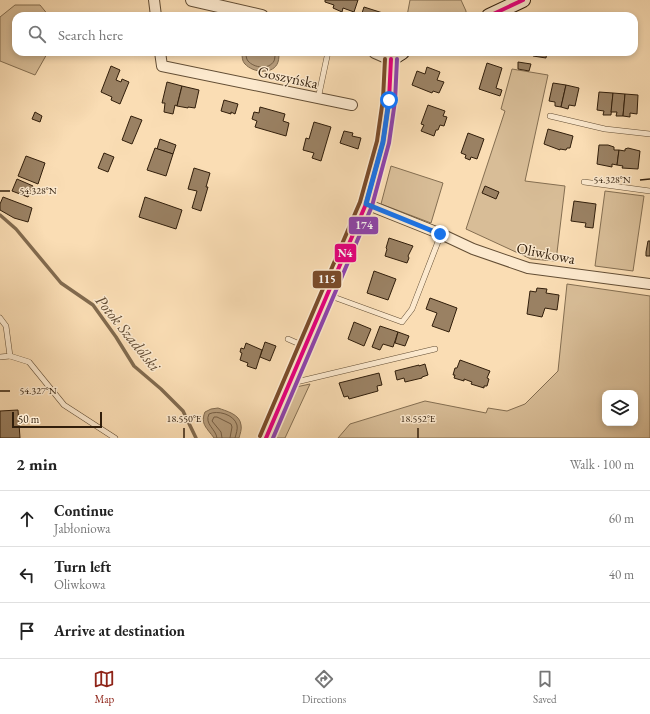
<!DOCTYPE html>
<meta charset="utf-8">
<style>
body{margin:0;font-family:"EB Garamond",serif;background:#f2f2f2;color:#222}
.controls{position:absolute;right:12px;bottom:12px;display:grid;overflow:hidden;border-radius:8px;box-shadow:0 2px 6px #0003}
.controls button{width:36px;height:36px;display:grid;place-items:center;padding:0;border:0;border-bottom:1px solid #e0e0e0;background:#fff;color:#222;font:20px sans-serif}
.scale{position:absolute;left:12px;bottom:10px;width:90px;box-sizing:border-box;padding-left:4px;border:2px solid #311e0b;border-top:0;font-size:11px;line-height:14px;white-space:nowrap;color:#311e0b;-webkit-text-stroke:3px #fce9ce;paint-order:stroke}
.stop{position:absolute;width:12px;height:12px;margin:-9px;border:3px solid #1a73e8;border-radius:50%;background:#fff}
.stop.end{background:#1a73e8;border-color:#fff;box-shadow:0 1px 4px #0008}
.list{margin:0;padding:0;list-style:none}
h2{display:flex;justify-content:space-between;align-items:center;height:52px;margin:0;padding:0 16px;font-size:17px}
h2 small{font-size:13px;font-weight:400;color:#767676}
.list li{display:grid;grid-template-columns:26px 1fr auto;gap:12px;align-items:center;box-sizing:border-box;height:56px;padding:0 16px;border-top:1px solid #e0e0e0}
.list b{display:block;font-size:15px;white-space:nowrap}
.list p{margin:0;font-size:13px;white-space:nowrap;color:#767676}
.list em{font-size:13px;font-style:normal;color:#767676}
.icon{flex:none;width:22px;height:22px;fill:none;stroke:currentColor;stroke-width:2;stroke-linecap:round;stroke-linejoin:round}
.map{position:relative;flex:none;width:650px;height:438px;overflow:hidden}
.search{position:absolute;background:#fff;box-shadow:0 2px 6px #0003;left:12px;right:12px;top:12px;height:44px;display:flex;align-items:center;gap:10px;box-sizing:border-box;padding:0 14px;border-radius:12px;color:#767676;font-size:15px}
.sheet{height:220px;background:#fff}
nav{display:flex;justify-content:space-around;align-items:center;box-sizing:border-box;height:56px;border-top:1px solid #e0e0e0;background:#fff;font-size:11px;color:#767676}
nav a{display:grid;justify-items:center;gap:2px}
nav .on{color:#8f2418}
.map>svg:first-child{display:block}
</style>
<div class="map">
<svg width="650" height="438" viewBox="0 0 650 438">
<rect width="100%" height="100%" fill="#faddb4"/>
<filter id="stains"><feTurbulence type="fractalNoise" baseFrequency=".005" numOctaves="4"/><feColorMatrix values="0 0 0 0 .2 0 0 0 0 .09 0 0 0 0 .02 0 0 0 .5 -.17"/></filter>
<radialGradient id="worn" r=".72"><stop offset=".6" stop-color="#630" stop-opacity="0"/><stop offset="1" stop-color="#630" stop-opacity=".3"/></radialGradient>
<g fill="#d8bd97" stroke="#846e51" fill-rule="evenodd">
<path d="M410,0H461L466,11V15L407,16Z"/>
<path d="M15,5H40L49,16H16V52H48L35,75L0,61V17Z"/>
<path d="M512,69L548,75L525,181L565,186L556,261L531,259L466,229L505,111L501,109Z"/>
<path d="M391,166L443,183L431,223L381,204Z"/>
<path d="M605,191L644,196L633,271L595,266Z"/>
<path d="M567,284L650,296V438H338L350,424L425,401L486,413L488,408L507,411L525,404L558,371ZM605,393H635V423H605Z"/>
<path d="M310,384L285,438H275L296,387Z"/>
</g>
<g fill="#b69c7b" stroke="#816a4e">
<path d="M242,52H279C279,55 279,59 278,62C274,75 253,73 245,64C242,61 242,56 242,52Z"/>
<path d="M218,408C226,411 240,414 241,425C242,429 240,434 239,438H214C207,428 200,424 205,412L211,409Z"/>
</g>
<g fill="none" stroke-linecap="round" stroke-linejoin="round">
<g stroke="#745d43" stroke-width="1">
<path d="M246,52C246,55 246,59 248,61C254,68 269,70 274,61C275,59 275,55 275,52"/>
<path d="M217,438C216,429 204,424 209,414C217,410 234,414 237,425C238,429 236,434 235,438"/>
<path d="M222,438L221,432L212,421L214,417H217L231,424L232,427L230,438"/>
</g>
<path stroke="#816a4e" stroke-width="3.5" d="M0,215L16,229L61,283L93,305L116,337L134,366L161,389L183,411L196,438"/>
</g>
<g fill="#9a8163" stroke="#311e0b">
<path d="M325,0H358L354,12L343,8L342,12L333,8L334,5L325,2Z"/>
<path d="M364,7L389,15L388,16H361Z"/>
<path d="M534,52H547L546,58L533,56Z"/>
<path d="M518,62L531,64L529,71L518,69Z"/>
<path d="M487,63L502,68L496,88L502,90L500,96L479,89Z"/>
<path d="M111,66L120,70L116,80L121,82L122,79L129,82L120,104L111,100L112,97L101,92Z"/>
<path d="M427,67L440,72L437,80L444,82L439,93L433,91L432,93L412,85L417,71L425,74Z"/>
<path d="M167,82L182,86L177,106L175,105L173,114L164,112L165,103H162Z"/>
<path d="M553,83L566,85L561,107L555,106V102L549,101Z"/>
<path d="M566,85L579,88L575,106L569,105L568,109L561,107Z"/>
<path d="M182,86L199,90L195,108L188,107V108L177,106Z"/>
<path d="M599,92L613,93L611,115H603L604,111L597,110Z"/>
<path d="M613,93L625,94L623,116H616L617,112H611Z"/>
<path d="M625,94L638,95L637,114L630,113V117L623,116Z"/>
<path d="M224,100L238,104L235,114L231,112V114L221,111Z"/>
<path d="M428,105L445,111L443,116L447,117L444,126L440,125L438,130H436L434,136L421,131L424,125L421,124Z"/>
<path d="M260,107L285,114L283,121L289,123L286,136L255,127L257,121L252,119L254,112L259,113Z"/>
<path d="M35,112L42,116L40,122L32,119Z"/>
<path d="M131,116L142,120L132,144L122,140Z"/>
<path d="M314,122L331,127L321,161L312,158L314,153L303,150L306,138L309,139Z"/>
<path d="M548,129L573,136L570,148H567L566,150L560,149V150L544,144Z"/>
<path d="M344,131L353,133L352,136L361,138L358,149L340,143Z"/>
<path d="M468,133L484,139L477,159L471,157L470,160L465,158L466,155L461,153Z"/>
<path d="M160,139L176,145L173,154L157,149Z"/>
<path d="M599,145H608L614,147V150H619L617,165L612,164V167L597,164Z"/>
<path d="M155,148L173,154L166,176L147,170Z"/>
<path d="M628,148L640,151L638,169L622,168L623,166L617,165L619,150L625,151V149Z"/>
<path d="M104,153L114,157L108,172L98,168Z"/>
<path d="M26,156L45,163L38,184L18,176Z"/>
<path d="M194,168L210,173L206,187H208L201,211L192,208L197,191L188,189Z"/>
<path d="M17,179L33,186L28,197L12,191Z"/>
<path d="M485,186L499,192L496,199L482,193Z"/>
<path d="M3,197L32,208L28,222L14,218L0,210V204Z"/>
<path d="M145,197L182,210L176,229L139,217Z"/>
<path d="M574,201L596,204L593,228L585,227L586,223L571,221Z"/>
<path d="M389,238L413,246L408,256L409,258L407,263L385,256L387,249L386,248Z"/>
<path d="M648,241H650V256H646V252Z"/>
<path d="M374,271L396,279L388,300L367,293Z"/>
<path d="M537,288L547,289L546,293L559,295L557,310L545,308L542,317L527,314L530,291L536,292Z"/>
<path d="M430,298L457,308L449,332L432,326L437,313L426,309Z"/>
<path d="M354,322L371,329L364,346L348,339Z"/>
<path d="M380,326L398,332L393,347L383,344L380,350L372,347Z"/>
<path d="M398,332L409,336L405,346L395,343Z"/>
<path d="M265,342L276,346L270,361L260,357Z"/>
<path d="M246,343L262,350L256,369L247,366L248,363L240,360L242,353L240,352L241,348L244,349Z"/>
<path d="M460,360L490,371L487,378L489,379L487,386H484V388L471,384L472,382L464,379V381L454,378L455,375H453L455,368H457Z"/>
<path d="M425,364L428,375L422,377V378L405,382L404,378L397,380L395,371L419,365V366Z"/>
<path d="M379,373L382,385L377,386L378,391L349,399L348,396L344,397L339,383Z"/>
<path d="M18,410L20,438H0V411Z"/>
</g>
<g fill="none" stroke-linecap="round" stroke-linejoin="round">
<defs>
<g id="service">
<path d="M318,99L328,52"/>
<path d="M550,116L605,129L650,134"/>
<path d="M584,182L650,191"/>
<path d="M328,295L402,322L412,309L441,234"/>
<path d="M0,318L6,326L10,356L0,357"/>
<path d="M288,339L304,346"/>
<path d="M10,356L29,362L64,405L115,438"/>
<path d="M292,383L435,349"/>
</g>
<g id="minor">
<path d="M154,0L156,16"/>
<path d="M160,52L162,66L352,105"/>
<path d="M366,204L441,234L473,249L528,268L650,284"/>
</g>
<g id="tertiary">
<path d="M192,0L262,16"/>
<path d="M375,52L391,59"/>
</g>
<g id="secondary">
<path d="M489,16L523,0"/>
<path d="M266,438L366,204L383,142L389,100L391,59L402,52"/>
</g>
</defs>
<use href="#service" stroke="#634e35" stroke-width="6"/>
<use href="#minor" stroke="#634e35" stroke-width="12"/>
<use href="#tertiary" stroke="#634e35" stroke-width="14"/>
<use href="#secondary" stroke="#311e0b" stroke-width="16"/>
<use href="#service" stroke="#fce9ce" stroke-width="5"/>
<use href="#minor" stroke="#fce9ce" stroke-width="10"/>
<use href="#tertiary" stroke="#fce9ce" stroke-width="12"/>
<use href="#secondary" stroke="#fce9ce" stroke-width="14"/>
<defs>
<g id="bus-1">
<path d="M489,16L523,0"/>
<path d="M266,438L366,204L383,142L389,100L391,59"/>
</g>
<path id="bus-2" d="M273,438L372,206L389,143L395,101L397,59"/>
<path id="bus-3" d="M260,436L360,202L377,141L383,99L385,59"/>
</defs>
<use href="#bus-1" stroke="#fce9ce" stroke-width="7"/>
<use href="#bus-2" stroke="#fce9ce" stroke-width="7"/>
<use href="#bus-3" stroke="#fce9ce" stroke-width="7"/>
<use href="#bus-1" stroke="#e5007d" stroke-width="4"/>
<use href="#bus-2" stroke="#8e44ad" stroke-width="4"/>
<use href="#bus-3" stroke="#7a4b2a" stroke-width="4"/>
</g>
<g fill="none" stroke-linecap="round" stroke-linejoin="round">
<path stroke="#1a73e8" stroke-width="5" d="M389,100L383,142L366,204L440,234"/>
</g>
<path fill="none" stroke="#311e0b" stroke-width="1.5" d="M640,180L650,179M0,191H10M0,391H10M184,428V438M418,428V438"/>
<g text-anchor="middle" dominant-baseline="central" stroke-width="3" stroke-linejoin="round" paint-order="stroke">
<g font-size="15" fill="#311e0b" stroke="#fce9ce">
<text transform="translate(288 77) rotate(12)">Goszyńska</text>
<text transform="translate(546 253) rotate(11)">Oliwkowa</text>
</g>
<g font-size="16" font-style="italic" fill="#604a32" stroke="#fce9ce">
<text transform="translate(128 333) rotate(51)">Potok Szadólski</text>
</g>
</g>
<g font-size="10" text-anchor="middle" fill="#311e0b" stroke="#fce9ce" stroke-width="3" stroke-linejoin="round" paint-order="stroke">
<text x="612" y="183">54.328°N</text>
<text x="38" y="194">54.328°N</text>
<text x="38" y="394">54.327°N</text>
<text x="184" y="422">18.550°E</text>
<text x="418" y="422">18.552°E</text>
</g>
<g stroke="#fce9ce" stroke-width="1.5">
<rect x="348" y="216" width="31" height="19" rx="4" fill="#8e44ad"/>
<rect x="334" y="243" width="23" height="20" rx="4" fill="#e5007d"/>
<rect x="312" y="270" width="30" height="19" rx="4" fill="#7a4b2a"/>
</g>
<g font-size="11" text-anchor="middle" font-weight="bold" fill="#fff">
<text x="364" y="229">174</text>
<text x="345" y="257">N4</text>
<text x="327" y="283">115</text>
</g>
<rect width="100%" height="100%" filter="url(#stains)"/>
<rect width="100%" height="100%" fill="url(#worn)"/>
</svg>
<div class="controls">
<button><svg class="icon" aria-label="layers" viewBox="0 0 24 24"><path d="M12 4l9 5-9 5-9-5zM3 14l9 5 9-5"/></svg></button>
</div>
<div class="scale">50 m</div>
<div class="stop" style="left:389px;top:100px"></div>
<div class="stop end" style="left:440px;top:234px"></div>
<div class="search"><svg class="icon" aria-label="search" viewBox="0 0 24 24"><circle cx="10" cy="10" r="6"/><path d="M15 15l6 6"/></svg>Search here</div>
</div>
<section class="sheet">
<h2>2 min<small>Walk · 100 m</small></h2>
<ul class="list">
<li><svg class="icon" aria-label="ahead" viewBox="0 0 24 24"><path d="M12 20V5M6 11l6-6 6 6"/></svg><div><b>Continue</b><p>Jabłoniowa</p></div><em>60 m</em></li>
<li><svg class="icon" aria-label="left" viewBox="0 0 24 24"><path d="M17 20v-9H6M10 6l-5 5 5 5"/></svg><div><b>Turn left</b><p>Oliwkowa</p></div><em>40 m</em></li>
<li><svg class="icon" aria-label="arrive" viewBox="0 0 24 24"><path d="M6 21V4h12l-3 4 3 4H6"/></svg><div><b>Arrive at destination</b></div></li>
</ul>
</section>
<nav>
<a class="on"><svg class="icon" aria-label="map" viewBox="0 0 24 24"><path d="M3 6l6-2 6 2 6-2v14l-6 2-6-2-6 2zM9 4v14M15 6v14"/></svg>Map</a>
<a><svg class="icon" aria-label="directions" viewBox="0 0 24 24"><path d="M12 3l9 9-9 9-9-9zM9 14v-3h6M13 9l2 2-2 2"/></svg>Directions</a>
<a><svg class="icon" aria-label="saved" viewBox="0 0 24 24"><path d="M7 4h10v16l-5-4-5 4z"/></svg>Saved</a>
</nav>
